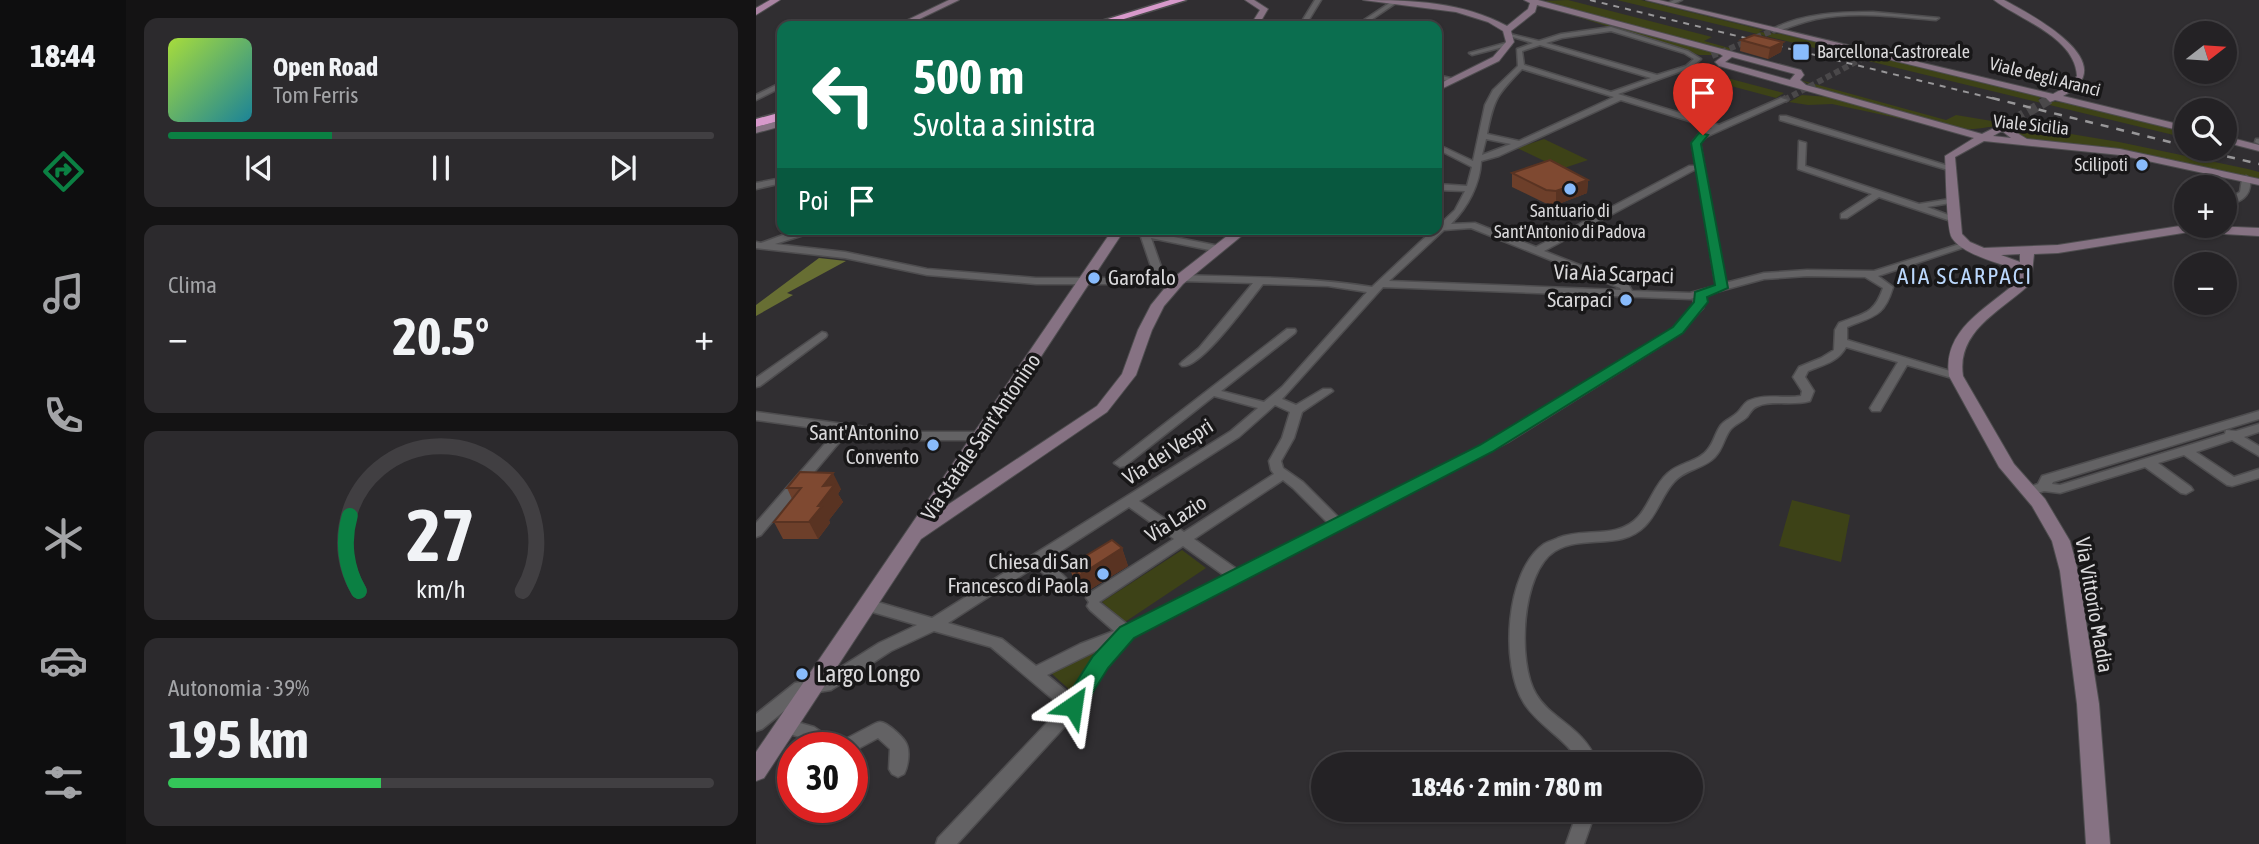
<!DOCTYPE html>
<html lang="it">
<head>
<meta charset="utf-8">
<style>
  body { margin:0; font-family:"Asap Condensed",sans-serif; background:#2c2a2d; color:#f1f3f6; height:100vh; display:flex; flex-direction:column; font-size:26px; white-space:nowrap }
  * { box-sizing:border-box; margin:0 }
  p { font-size:23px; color:#a3a4a7 }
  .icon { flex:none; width:38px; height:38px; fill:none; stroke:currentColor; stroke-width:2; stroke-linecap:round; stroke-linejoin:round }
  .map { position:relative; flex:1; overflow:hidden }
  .drawer { display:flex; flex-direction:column; gap:18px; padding:18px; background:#141314; width:630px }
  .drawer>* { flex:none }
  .guide { position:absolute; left:21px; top:21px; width:665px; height:214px; border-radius:14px; box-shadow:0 2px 5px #0004,0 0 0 2px #413f42; background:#0b6e4f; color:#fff; overflow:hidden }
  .needle { width:46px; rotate:73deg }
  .controls { position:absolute; left:1418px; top:21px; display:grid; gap:14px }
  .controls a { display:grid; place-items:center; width:63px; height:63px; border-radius:50%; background:#242225; box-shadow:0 2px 5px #0004,0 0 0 2px #413f42; font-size:35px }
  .speed { position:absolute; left:21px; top:732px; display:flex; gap:14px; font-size:35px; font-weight:700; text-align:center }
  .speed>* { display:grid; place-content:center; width:91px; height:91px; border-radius:50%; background:#242225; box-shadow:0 2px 5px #0004,0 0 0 2px #413f42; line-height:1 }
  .speed .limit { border:10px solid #d22; background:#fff; color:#111 }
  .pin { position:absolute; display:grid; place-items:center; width:60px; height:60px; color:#fff; margin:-72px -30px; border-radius:50% 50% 50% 0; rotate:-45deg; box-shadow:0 0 7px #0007 }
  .pin .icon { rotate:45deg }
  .me { position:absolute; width:77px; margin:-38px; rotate:32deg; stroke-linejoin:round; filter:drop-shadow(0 0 5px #0008) }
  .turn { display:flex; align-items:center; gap:24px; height:147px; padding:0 21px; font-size:32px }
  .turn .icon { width:91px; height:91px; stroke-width:2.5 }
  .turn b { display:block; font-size:49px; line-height:60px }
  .then { display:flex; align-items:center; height:66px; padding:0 21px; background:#0003; gap:14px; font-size:26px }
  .big { font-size:52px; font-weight:700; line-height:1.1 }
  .drawer .widget { flex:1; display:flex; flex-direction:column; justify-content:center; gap:10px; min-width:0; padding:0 24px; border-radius:14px; background:#2c2a2d }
  .drawer .dial { align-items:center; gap:0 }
  .dial svg { height:182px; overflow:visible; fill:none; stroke:#413f42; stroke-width:7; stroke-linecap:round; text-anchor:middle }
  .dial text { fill:#f1f3f6; stroke:none }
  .song { display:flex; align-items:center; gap:21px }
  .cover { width:84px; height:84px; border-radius:10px; background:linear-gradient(135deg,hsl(80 70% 55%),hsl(190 70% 35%)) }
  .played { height:7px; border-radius:4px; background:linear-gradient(90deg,#0b8043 30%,#413f42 30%) }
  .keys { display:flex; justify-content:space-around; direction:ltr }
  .heat { display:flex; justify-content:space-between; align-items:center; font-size:38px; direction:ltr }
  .charge { height:10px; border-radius:5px; background:linear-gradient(90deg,#34c759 39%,#413f42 0) }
  .trip { position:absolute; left:555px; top:752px; width:392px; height:70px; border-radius:35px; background:#242225; box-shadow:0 2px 5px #0004,0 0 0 2px #413f42; font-weight:700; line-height:70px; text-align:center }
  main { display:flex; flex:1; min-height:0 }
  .tab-bar { display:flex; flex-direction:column; width:126px; justify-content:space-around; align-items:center; background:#0e0e0f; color:#a3a4a7 }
  .tab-bar .icon { width:49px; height:49px }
  .tab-bar .current { color:#0b8043 }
  .tab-bar b { font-size:32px; color:#f1f3f6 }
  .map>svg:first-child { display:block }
</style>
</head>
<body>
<main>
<nav class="tab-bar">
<b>18:44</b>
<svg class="icon current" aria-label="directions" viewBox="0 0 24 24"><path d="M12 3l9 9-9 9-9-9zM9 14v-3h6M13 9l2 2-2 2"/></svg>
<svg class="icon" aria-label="music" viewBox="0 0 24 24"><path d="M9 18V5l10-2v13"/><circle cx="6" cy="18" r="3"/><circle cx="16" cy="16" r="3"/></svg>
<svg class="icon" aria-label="phone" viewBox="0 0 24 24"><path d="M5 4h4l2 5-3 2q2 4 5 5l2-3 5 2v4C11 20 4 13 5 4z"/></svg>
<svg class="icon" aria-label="climate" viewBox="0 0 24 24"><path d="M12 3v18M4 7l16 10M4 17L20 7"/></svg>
<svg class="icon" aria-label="car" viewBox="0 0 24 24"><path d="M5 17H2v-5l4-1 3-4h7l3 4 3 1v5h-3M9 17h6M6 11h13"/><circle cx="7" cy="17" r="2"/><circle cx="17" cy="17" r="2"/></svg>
<svg class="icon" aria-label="filters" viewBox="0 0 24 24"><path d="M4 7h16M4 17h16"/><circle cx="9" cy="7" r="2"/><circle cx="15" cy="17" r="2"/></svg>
</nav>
<section class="drawer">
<div class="widget">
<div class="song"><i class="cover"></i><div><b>Open Road</b><p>Tom Ferris</p></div></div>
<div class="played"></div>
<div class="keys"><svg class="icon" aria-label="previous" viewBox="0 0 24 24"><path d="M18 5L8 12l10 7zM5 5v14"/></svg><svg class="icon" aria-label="pause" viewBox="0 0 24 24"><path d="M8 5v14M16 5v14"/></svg><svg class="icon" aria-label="next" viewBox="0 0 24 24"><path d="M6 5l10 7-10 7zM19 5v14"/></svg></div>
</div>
<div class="widget"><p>Clima</p>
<div class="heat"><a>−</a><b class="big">20.5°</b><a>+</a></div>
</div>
<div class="widget dial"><svg viewBox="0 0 100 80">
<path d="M14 69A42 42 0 1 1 86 69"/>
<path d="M14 69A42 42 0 0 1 10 36" stroke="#0b8043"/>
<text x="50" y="56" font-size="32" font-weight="700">27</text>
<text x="50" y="72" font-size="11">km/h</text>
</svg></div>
<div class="widget"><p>Autonomia · 39%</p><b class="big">195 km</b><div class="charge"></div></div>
</section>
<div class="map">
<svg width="1503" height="844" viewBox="0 0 1503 844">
  <rect width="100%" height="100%" fill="#302e31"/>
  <!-- green -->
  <path fill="#3d4217" d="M812 0 956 37 948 41 977 49 969 52 784 1Z
    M861 0H885L1007 30 1003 32 1025 34 1107 53 1102 57 1124 58 1286 96 1282 100 1312 103 1430 132V138Z
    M803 11 805 10 966 55H943Z
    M941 70 1028 93 1020 98 941 77 937 73Z
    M1044 80 1190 120 1200 115 1363 142 1492 169 1503 172V180L1352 148 1270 140 1255 130 1256 126C1239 123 1222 132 1203 128 1157 121 1111 102 1066 90Z
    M1046 95 1073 97 1165 123 1076 104 1052 105 1033 102Z
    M788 139 832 160 805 169 761 148Z
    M1036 500 1094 515 1085 562 1023 546Z
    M426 550 450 568 369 622 346 602Z
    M344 646 315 691 295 673Z"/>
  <!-- forest -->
  <path fill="#676e33" d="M63 258 90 261 31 293 37 295 0 316V305Z"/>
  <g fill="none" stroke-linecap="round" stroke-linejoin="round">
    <!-- street-tunnel-far1 -->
    <path stroke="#4a484a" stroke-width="6" stroke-dasharray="6 3.5" stroke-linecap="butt" d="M956 56 1018 30
      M1028 100 1113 55"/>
    <!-- street-tunnel -->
    <path stroke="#4a484a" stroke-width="8" stroke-dasharray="8 4.5" stroke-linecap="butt" d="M1028 100 1031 98"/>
    <!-- secondary-tunnel -->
    <path stroke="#4a484a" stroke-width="10" stroke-dasharray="10 5" stroke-linecap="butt" d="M1246 127 1294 99"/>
    <defs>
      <path id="street" d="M559 0H565L549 26H543Z
        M918 0H926L915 5 910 4Z
        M635 2 640 3 606 26H599Z
        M1117 12 1183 18 1180 20C1140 17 1099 11 1060 19 1046 22 1032 28 1018 32L1015 30C1045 13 1084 12 1117 12Z
        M855 27 932 51 945 59 934 68 862 94 963 125 1025 98 1032 100 950 137 944 143 969 283 1008 273 1051 270 1118 271 1207 243H1213L1215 245 1122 276 1137 287C1128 317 1118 316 1091 327V340L1204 374 1206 376 1204 378H1196L1151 365 1124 411H1116L1114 408 1142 362 1090 347C1082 362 1067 365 1052 371L1049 377 1058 391 1054 401C1037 406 1016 400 1002 406 996 408 995 412 991 417 986 422 979 424 974 430 968 438 967 449 959 457 948 469 929 469 918 482 906 495 902 513 889 526 865 551 827 534 799 551 765 572 761 663 780 694 791 713 812 722 826 738 834 746 838 755 843 765H825C812 739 783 727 768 703 744 666 749 571 788 544 791 542 798 540 802 538 828 527 861 540 882 517 894 504 898 485 912 473 924 462 943 462 952 449 958 442 959 433 965 425 969 420 976 418 982 412 986 408 987 404 992 401 1009 393 1028 399 1045 396L1046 391 1037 377 1043 367 1065 358 1078 350 1079 330 1083 323C1107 313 1118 315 1127 288L1109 277 1051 276 1008 279 949 295 947 308 922 335 752 442 376 637 350 666 323 711 201 844H180L182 838 306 707 235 647 178 631 135 651 75 690 49 694 6 729 0 731V714L39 683 66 679 123 643 161 625 106 609 103 605 106 601 111 599 176 618 475 431 502 408 458 396 369 466 364 467 358 463 531 329H539L540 331 539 333 465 391 508 402 526 387 611 292 572 286 507 284C494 300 445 369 426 366L424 364 426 362 443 348 497 283 427 281 422 284H280L171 275 89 258 0 248V242L5 243 35 232 49 229H67L19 244 89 252 171 269 280 278H399L383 231 391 229 393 232 463 246 468 249 463 252 395 238 409 278H420L425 275C489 277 552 277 616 287L678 229H681V227L699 210 709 191 681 190V184L711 186 716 167 681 149V144L717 161 729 105 737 90 762 66 761 49 777 43 750 35V33L783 41 805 34ZM855 31 928 53 938 59 930 66 901 75 790 43 806 38ZM784 45 895 78 855 92 768 65 766 51ZM766 69 858 97 763 141 731 134C738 98 741 95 766 69ZM865 100 956 128 944 133 936 143 940 166H933L780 247 719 223 695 224C712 207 724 184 725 161L743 156ZM730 139 755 144 726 155ZM938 170H941L960 286 934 293 876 291 872 284 788 251ZM715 228 864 288 865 290 633 281 688 230ZM627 287 934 299 938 298 937 307 914 331 744 436 583 518 547 482 527 468 525 461 538 438 546 412 577 391 575 389H567L540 405 526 399ZM519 405 534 412 526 438 513 461 515 470 518 474 428 532 383 501 483 437ZM527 480 537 488 572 523 482 570 438 539ZM373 507 418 539 332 594 330 598 333 602 331 606 334 610 358 631 324 644 280 666 246 639 192 623 280 566C288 574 297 585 308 582L310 578 291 560ZM427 546 469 576 372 625 343 602ZM348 647 338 658 315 695 291 675Z
        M753 42 755 43V45L716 55 713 53Z
        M681 75 699 79 700 80 697 82 681 79Z
        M26 82V87L0 100V95Z
        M1024 116H1030L1199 168 1192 170 1024 120Z
        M1500 139H1503V144L1499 142Z
        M1043 141 1050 143 1049 166 1163 204 1200 198V202L1171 207 1203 219 1198 222 1123 197 1091 218H1085V214L1116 194 1042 169Z
        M1490 176 1494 179C1496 197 1484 202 1468 207V201L1484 192 1486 179Z
        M26 178V183L0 189V183Z
        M66 332 70 333 71 335 70 337 4 386 0 387V378Z
        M1503 411V419L1297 482 1296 484 1304 485 1469 434 1470 430 1480 431 1503 424V432L1488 437 1503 446V456L1476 440 1440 452 1478 477 1503 469V478L1476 486 1471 485 1428 455 1402 463 1435 487 1437 490 1430 494 1425 493 1389 467 1304 493 1288 491 1272 496 1265 492 1267 489 1282 484 1286 476Z
        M0 412 146 432H224L230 436 224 440H146L92 432 5 535 0 537V523L80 431 0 420Z
        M30 719 58 727 80 742 82 746 84 742 118 724C120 723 122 722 124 722 131 722 149 738 151 745 154 753 152 767 148 774L142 777 136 774 133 769 134 749 122 738 96 752V747H61L47 738 24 731 22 726 24 721Z
        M822 810H840L828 844H810Z"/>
      <path id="secondary" d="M193 0H203L149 26H139Z
        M489 0H498L512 9 502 26H494L504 10Z
        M607 0C656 0 707 2 751 26L772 9 774 3 768 0H782L1045 70 1048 75 1044 80 1050 85 1226 134 1246 124 1271 139 1364 149 1503 179V185L1364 155 1228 141 1199 157 1206 234 1214 242 1228 248 1302 245 1430 225 1503 228V236L1433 232 1302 253 1278 254 1275 283C1246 311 1200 330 1207 376L1258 464 1289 499 1314 541 1322 571 1343 704 1354 844H1330L1321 704 1304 571 1296 541 1276 506 1243 467 1193 376C1186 328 1233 308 1264 279V271C1244 263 1207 255 1196 238 1190 229 1190 170 1189 156L1218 138 963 66 959 62 967 56 964 54 781 5 779 12 755 31 758 42 743 61 681 91V85L737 57 750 42 747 31 732 22 700 12ZM976 57 1039 74 1034 80 969 62ZM1246 131 1255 138 1237 136ZM1264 254V262L1245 255Z
        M890 0H903L1297 94 1313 85 1321 76C1319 37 1264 20 1238 0H1248C1278 16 1369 64 1307 96L1430 126V132L1299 100 1294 102 1290 98Z
        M26 120V126L0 133V127Z
        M1468 136 1503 145V151L1468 142Z
        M357 229H369L184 510 341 406 366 374 382 330 395 305 417 278 480 229H494L427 284 408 306 396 330 380 375 351 412 165 539 8 778 0 781V752Z"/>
      <path id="primary" d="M14 0H24L0 15V8Z"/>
      <path id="highway" d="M414 0H430L345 26H329Z
        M26 112V120L0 127V119Z"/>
    </defs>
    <!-- street casing -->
    <use href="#street" stroke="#4e4d4f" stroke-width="3"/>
    <!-- secondary casing -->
    <use href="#secondary" stroke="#4e4d4f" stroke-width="2"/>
    <!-- primary casing -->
    <use href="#primary" stroke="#4e4d4f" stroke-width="2"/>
    <!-- highway casing -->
    <use href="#highway" stroke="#4e4d4f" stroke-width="3"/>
    <!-- street -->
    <use href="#street" fill="#636264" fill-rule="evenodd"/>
    <!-- secondary -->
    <use href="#secondary" fill="#867283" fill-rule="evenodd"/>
    <!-- primary -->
    <use href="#primary" fill="#a983a2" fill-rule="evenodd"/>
    <!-- highway -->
    <use href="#highway" fill="#d799cb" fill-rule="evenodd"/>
    <!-- rail-far1 -->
    <path stroke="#989799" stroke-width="2" stroke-dasharray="6 6" stroke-linecap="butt" d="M834 0 1243 100"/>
    <!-- rail -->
    <path stroke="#989799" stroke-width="2.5" stroke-dasharray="8 8" stroke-linecap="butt" d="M1236 98 1430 146
      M1440 149 1503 164"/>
  </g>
  <!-- wall -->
  <path fill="#6d3f2a" d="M985 40 1027 42 1025 52 1012 59 984 51Z
    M756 173 832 180 831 193 800 205 789 203 756 187Z
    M31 488 85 489 82 494 87 502 73 520 74 523 62 539H27L18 522 36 499Z
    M366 548 372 566 330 592 319 583 313 566Z"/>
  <!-- shaded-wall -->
  <path fill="#593322" d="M1027 42 1025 52 1012 59 1014 48Z
    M832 180 831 193 800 205V191Z
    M77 473 85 489 82 494 87 502 73 520 74 523 62 539 53 522 67 486Z
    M366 548 372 566 330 592 324 575Z"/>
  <!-- building -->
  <path fill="#7f4931" stroke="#593322" stroke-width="2" d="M998 35 1027 42 1014 48 985 40Z
    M794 160 832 180 800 191 790 190 756 173Z
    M44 472 77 473 67 486 78 485 62 506H66L53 522H18L45 488H31Z
    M356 540 366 548 324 575 313 566Z"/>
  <!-- route -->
  <path fill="#0b8043" stroke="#07532c" stroke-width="2" d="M943 133 952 135 945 144 972 288 951 297 952 302 927 333 736 452 378 638 352 668 324 713 317 715 309 713 306 706 309 700 337 656 364 627 724 445 917 327 938 302 939 292 959 285 935 143Z"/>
  <!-- markers -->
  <g fill="#88bbfc" stroke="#181718" stroke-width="2.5">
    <rect x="1036" y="43" width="18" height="18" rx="3.5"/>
    <circle cx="1386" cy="165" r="7"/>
    <circle cx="814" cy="189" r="7"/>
    <circle cx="338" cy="278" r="7"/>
    <circle cx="870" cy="300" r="7"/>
    <circle cx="177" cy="445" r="7"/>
    <circle cx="347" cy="574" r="7"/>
    <circle cx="46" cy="674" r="7"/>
  </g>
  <g text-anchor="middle" stroke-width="7" stroke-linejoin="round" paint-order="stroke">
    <!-- far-poi labels -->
    <g font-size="18" fill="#dad9db" stroke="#181718" text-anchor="start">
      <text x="1061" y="58">Barcellona-Castroreale</text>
      <text x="1372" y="171" text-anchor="end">Scilipoti</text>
      <text x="814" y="217" text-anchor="middle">Santuario di<tspan x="814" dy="21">Sant'Antonio di Padova</tspan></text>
    </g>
    <!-- far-street labels -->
    <g font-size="18" fill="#dad9db" stroke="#181718">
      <text transform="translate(1289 77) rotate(14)" y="6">Viale degli Aranci</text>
      <text transform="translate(1275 125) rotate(6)" y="6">Viale Sicilia</text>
    </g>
    <!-- street labels -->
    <g font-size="21" fill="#dad9db" stroke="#181718">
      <text transform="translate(858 274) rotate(2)" y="7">Via Aia Scarpaci</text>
      <text transform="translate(225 437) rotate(-56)" y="7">Via Statale Sant'Antonino</text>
      <text transform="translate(412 452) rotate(-33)" y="7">Via dei Vespri</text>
      <text transform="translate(420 519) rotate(-33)" y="7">Via Lazio</text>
      <text transform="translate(1338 605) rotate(80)" y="7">Via Vittorio Madia</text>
    </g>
    <!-- poi labels -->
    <g font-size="21" fill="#dad9db" stroke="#181718" text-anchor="end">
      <text x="352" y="285" text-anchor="start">Garofalo</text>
      <text x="856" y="307">Scarpaci</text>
      <text x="163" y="440">Sant'Antonino<tspan x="163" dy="24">Convento</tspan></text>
      <text x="333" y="569">Chiesa di San<tspan x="333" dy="24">Francesco di Paola</tspan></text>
    </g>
    <!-- neighbourhood labels -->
    <g font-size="23" letter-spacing="2" fill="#bbd8fd" stroke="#181718">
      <text x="1209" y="284">AIA SCARPACI</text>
    </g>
    <!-- near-poi labels -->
    <g font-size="24" fill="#dad9db" stroke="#181718" text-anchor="start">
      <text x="60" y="682">Largo Longo</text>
    </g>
  </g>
</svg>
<div class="controls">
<a><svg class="needle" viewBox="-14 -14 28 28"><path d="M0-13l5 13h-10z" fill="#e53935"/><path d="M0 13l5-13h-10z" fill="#a3a4a7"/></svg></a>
<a><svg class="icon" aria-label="search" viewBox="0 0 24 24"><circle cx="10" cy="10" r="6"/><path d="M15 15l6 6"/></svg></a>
<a>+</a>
<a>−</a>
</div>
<div class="speed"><div class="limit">30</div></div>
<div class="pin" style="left:947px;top:135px;background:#d93025"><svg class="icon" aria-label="arrive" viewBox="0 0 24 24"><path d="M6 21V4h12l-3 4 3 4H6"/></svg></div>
<svg class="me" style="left:317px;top:706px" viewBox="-20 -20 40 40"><path d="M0-17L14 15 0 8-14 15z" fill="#0b8043" stroke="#fff" stroke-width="4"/></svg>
<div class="trip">18:46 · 2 min · 780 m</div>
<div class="guide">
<div class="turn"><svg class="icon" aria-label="left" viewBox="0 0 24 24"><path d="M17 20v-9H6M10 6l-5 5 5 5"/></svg><div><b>500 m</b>Svolta a sinistra</div></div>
<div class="then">Poi<svg class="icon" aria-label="arrive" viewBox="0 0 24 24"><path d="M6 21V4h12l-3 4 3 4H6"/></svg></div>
</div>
</div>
</main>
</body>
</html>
